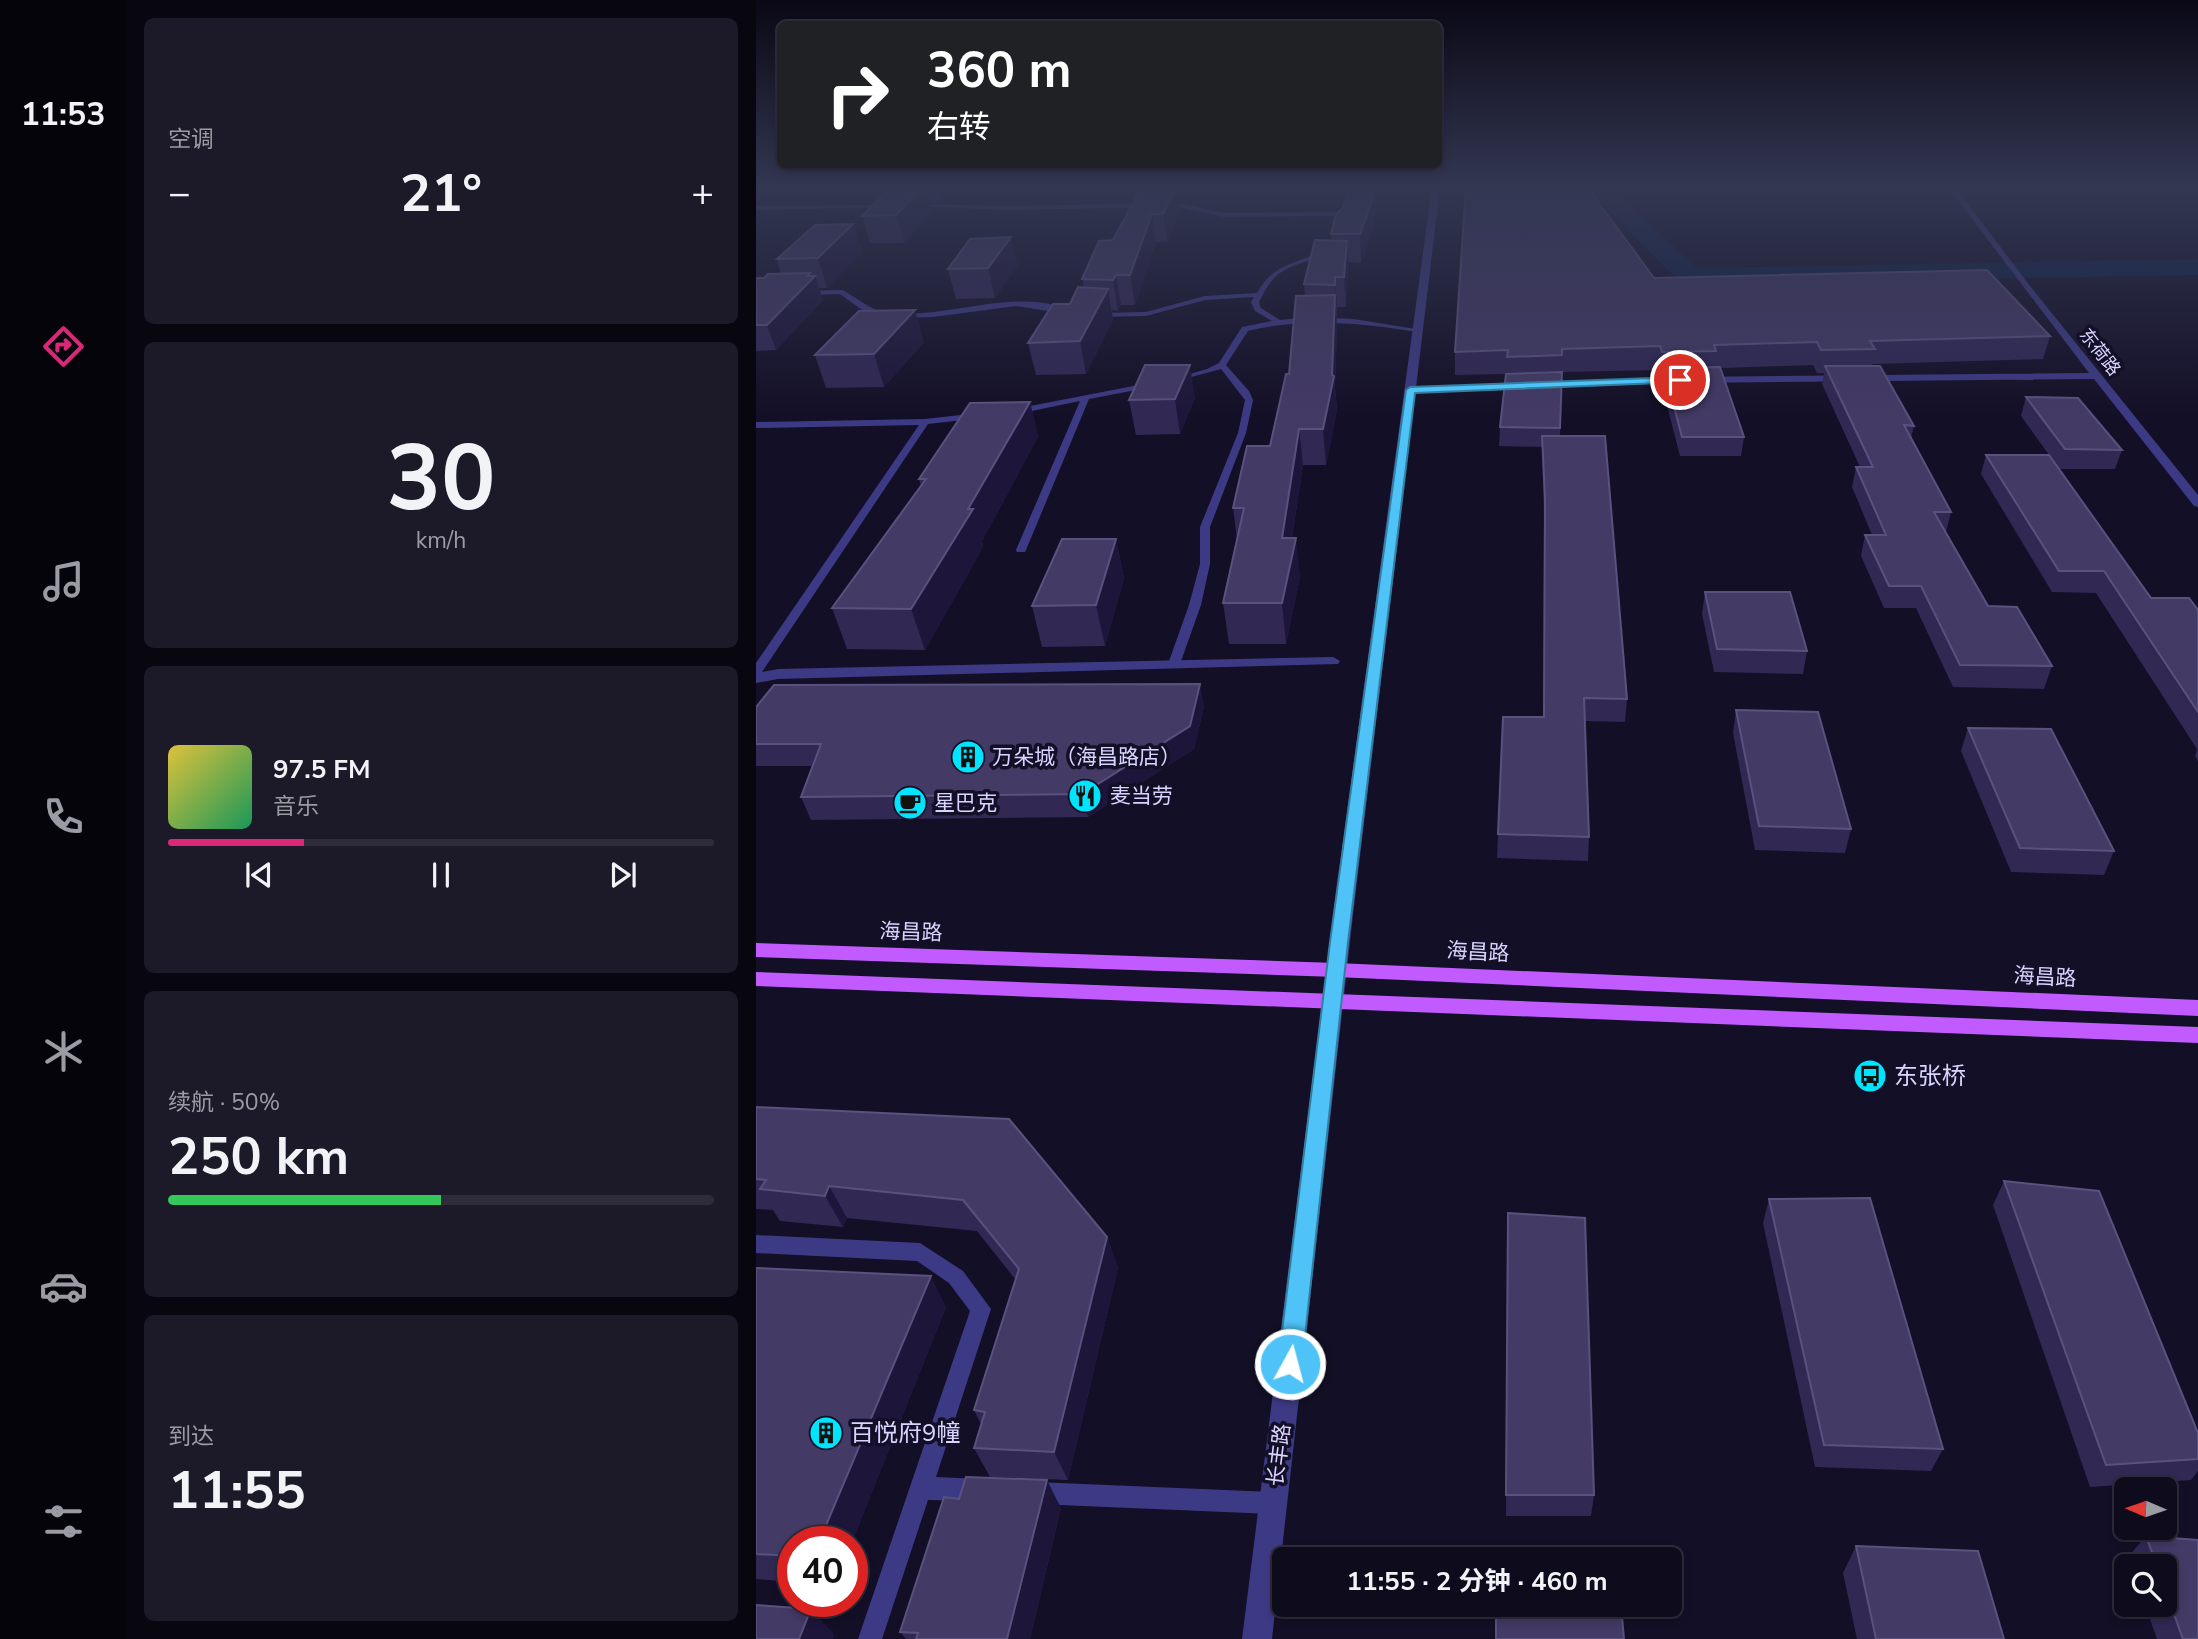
<!DOCTYPE html>
<html lang="zh">
<head>
<meta charset="utf-8">
<style>
  body { margin:0; font-family:"Nunito Sans","Noto Sans SC",sans-serif; background:#1c1929; color:#f1f3f6; height:100vh; display:flex; flex-direction:column; font-size:26px; white-space:nowrap }
  * { box-sizing:border-box; margin:0 }
  p { font-size:23px; color:#9b9ba3 }
  .icon { flex:none; width:38px; height:38px; fill:none; stroke:currentColor; stroke-width:2; stroke-linecap:round; stroke-linejoin:round }
  .map { position:relative; flex:1; overflow:hidden }
  .side { display:flex; flex-direction:column; gap:18px; padding:18px; background:#08060f; width:630px }
  .side>* { flex:none }
  .banner { position:absolute; left:21px; top:21px; width:665px; height:147px; border-radius:10px; box-shadow:0 4px 10px #0003,0 0 0 2px #2e2b3b; background:#202124; color:#fff; overflow:hidden }
  .needle { width:46px; rotate:272deg }
  .buttons { position:absolute; left:1358px; top:1477px; display:grid; gap:14px }
  .buttons a { display:grid; place-items:center; width:63px; height:63px; border-radius:10px; background:#0e0b1c; box-shadow:0 4px 10px #0003,0 0 0 2px #2e2b3b; font-size:35px }
  .speed { position:absolute; left:21px; top:1526px; display:flex; gap:14px; font-size:35px; font-weight:700; text-align:center }
  .speed>* { display:grid; place-content:center; width:91px; height:91px; border-radius:50%; background:#0e0b1c; box-shadow:0 4px 10px #0003,0 0 0 2px #2e2b3b; line-height:1 }
  .speed .limit { border:10px solid #d22; background:#fff; color:#111 }
  .pin { position:absolute; display:grid; place-items:center; width:60px; height:60px; color:#fff; margin:-30px; border:4px solid #fff; border-radius:50%; box-shadow:0 2px 7px #0007 }
  .me { position:absolute; width:77px; margin:-38px; rotate:7deg; stroke-linejoin:round; filter:drop-shadow(0 0 5px #0008) }
  .turn { display:flex; align-items:center; gap:24px; height:147px; padding:0 35px; font-size:32px }
  .turn .icon { width:91px; height:91px; stroke-width:2.5 }
  .turn b { display:block; font-size:49px; line-height:60px }
  .big { font-size:52px; font-weight:700; line-height:1.1 }
  .side .tile { flex:1; display:flex; flex-direction:column; justify-content:center; gap:10px; min-width:0; padding:0 24px; border-radius:10px; background:#1c1929 }
  .side .dial { align-items:center; gap:0 }
  .dial b { font-size:91px; line-height:1 }
  .song { display:flex; align-items:center; gap:21px }
  .cover { width:84px; height:84px; border-radius:10px; background:linear-gradient(135deg,hsl(50 70% 55%),hsl(150 70% 35%)) }
  .played { height:7px; border-radius:4px; background:linear-gradient(90deg,#db2777 25%,#2e2b3b 25%) }
  .keys { display:flex; justify-content:space-around; direction:ltr }
  .heat { display:flex; justify-content:space-between; align-items:center; font-size:38px; direction:ltr }
  .charge { height:10px; border-radius:5px; background:linear-gradient(90deg,#34c759 50%,#2e2b3b 0) }
  .trip { position:absolute; left:516px; top:1547px; width:410px; height:70px; border-radius:10px; background:#0e0b1c; box-shadow:0 4px 10px #0003,0 0 0 2px #2e2b3b; font-weight:700; line-height:70px; text-align:center }
  main { display:flex; flex:1; min-height:0 }
  .tabs { display:flex; flex-direction:column; width:126px; justify-content:space-around; align-items:center; background:#06040b; color:#9b9ba3 }
  .tabs .icon { width:49px; height:49px }
  .tabs .current { color:#db2777 }
  .tabs b { font-size:32px; color:#f1f3f6 }
  .map>svg:first-child { display:block }
</style>
</head>
<body>
<main>
<nav class="tabs">
<b>11:53</b>
<svg class="icon current" aria-label="directions" viewBox="0 0 24 24"><path d="M12 3l9 9-9 9-9-9zM9 14v-3h6M13 9l2 2-2 2"/></svg>
<svg class="icon" aria-label="music" viewBox="0 0 24 24"><path d="M9 18V5l10-2v13"/><circle cx="6" cy="18" r="3"/><circle cx="16" cy="16" r="3"/></svg>
<svg class="icon" aria-label="phone" viewBox="0 0 24 24"><path d="M5 4h4l2 5-3 2q2 4 5 5l2-3 5 2v4C11 20 4 13 5 4z"/></svg>
<svg class="icon" aria-label="climate" viewBox="0 0 24 24"><path d="M12 3v18M4 7l16 10M4 17L20 7"/></svg>
<svg class="icon" aria-label="car" viewBox="0 0 24 24"><path d="M5 17H2v-5l4-1 3-4h7l3 4 3 1v5h-3M9 17h6M6 11h13"/><circle cx="7" cy="17" r="2"/><circle cx="17" cy="17" r="2"/></svg>
<svg class="icon" aria-label="filters" viewBox="0 0 24 24"><path d="M4 7h16M4 17h16"/><circle cx="9" cy="7" r="2"/><circle cx="15" cy="17" r="2"/></svg>
</nav>
<section class="side">
<div class="tile"><p>空调</p>
<div class="heat"><a>−</a><b class="big">21°</b><a>+</a></div>
</div>
<div class="tile dial"><b>30</b><p>km/h</p></div>
<div class="tile">
<div class="song"><i class="cover"></i><div><b>97.5 FM</b><p>音乐</p></div></div>
<div class="played"></div>
<div class="keys"><svg class="icon" aria-label="previous" viewBox="0 0 24 24"><path d="M18 5L8 12l10 7zM5 5v14"/></svg><svg class="icon" aria-label="pause" viewBox="0 0 24 24"><path d="M8 5v14M16 5v14"/></svg><svg class="icon" aria-label="next" viewBox="0 0 24 24"><path d="M6 5l10 7-10 7zM19 5v14"/></svg></div>
</div>
<div class="tile"><p>续航 · 50%</p><b class="big">250 km</b><div class="charge"></div></div>
<div class="tile"><p>到达</p><b class="big">11:55</b></div>
</section>
<div class="map">
<svg width="1442" height="1639" viewBox="0 0 1442 1639">
  <rect width="100%" height="100%" fill="#130f26"/>
  <g fill="none" stroke-linecap="round" stroke-linejoin="round">
    <!-- river -->
    <path fill="#0a1f44" fill-rule="evenodd" d="M830 187H854L941 268 1442 259V275L934 284 924 282Z"/>
    <!-- service -->
    <path fill="#3d3a85" fill-rule="evenodd" d="M423 203 468 213 583 212 588 219 585 230 582 232 579 230 581 216 468 217 423 207 252 210 153 206 156 204 252 206Z
      M0 206 132 205 135 207 0 210Z
      M569 249 574 250C560 261 542 262 527 271 515 278 509 290 503 302L505 308 524 320 553 317 597 319 666 330 662 332C605 323 549 317 492 331L470 365 493 391 497 400 490 433 454 527V564L445 605 424 664 422 667H414L412 664 433 605 444 564V527L482 433 489 400 465 369 417 382 413 380 451 369 463 363 486 327 516 321 499 311 495 302 498 297 449 300 390 316 339 317 335 315 339 313 390 312 449 296 501 293C519 261 540 266 569 249Z
      M86 290C101 297 111 309 129 312 187 322 263 284 316 312L312 314 260 306 177 317 144 318 109 312 84 294 47 295 43 293 47 291Z
      M398 382 402 384 401 386 333 399 270 550 269 552H261L260 550 324 401 256 415 252 412 253 410Z
      M222 413 225 414V418L172 424 6 672 0 676V663L163 425 0 428V422L169 419Z
      M0 1235 164 1243 207 1271 235 1309 180 1477 224 1479 232 1482 235 1490 232 1498 224 1501 172 1500 126 1639H102L214 1311 193 1283 161 1261 0 1253Z
      M280 1482 517 1492 525 1495 528 1503 525 1511 517 1514 280 1504 272 1501 269 1493 272 1485Z"/>
    <!-- minor -->
    <path fill="#3d3a85" fill-rule="evenodd" d="M1192 187H1199L1274 286 1442 495V507L1438 506 1338 379 924 383 654 393 649 390 654 387 924 377 1333 373Z
      M577 657 584 661 582 664 22 679 0 683V673L22 669Z"/>
    <!-- tertiary -->
    <path fill="#3d3a85" fill-rule="evenodd" d="M676 187H684L597 915 516 1639H486L577 915Z"/>
    <!-- primary -->
    <path fill="#c25bff" fill-rule="evenodd" d="M0 943 580 963 1442 1000V1016L580 977 0 957Z
      M0 972 1442 1027V1043L0 986Z"/>
  </g>
  <!-- wall -->
  <path fill="#312854" d="M136 187H192L193 191 184 202H173L176 211 148 243H114L106 216Z
    M386 187H422L425 210 411 242H400L379 305H365L362 311 356 310 357 320 330 374 280 375 272 343 314 304 328 288 326 279 357 240Z
    M620 202 617 228 605 263 592 262 590 307H581V316H580L581 326 579 387 581 410 570 465H547L536 538 544 577 530 644H473L467 603 481 540 477 508 514 446 533 374 549 295 548 284 575 240V234Z
    M97 224 106 252 71 288H63L67 300 20 350 0 351V278H8L25 274 21 259Z
    M262 265 239 298 200 299 192 269Z
    M898 278 1294 336 1287 359 1116 364V366L1158 426 1155 438 1195 512 1190 532 1232 606 1296 666 1288 689 1197 687 1160 608H1128L1105 556 1109 535H1116L1096 487 1100 467H1104L1066 384 1068 373H1061L1057 365 964 368 988 437 985 456H924L906 386 907 375H904L902 370 806 372 804 436 871 699 869 722 828 721 833 837 832 861 741 858 742 834 787 717 788 519 786 447 743 446 744 427 751 374 699 375V352Z
    M168 342 128 387 70 388 59 355Z
    M1270 397 1366 450 1359 469H1303L1395 598 1442 610V761L1439 756 1441 749 1340 593 1296 592 1225 474 1230 455H1293L1265 416Z
    M439 398 424 434 380 435 373 400Z
    M274 402 282 437 226 541 227 547 169 650 91 649 76 608 165 486 163 479Z
    M360 539 368 578 349 646 286 647 276 606Z
    M949 592 1051 651 1047 674 958 672 946 614Z
    M448 706 438 749 332 817 55 820 45 797 56 766H0V707Z
    M980 710 1095 829 1089 853 999 850 977 733Z
    M1212 728 1358 851 1348 875 1255 872 1205 751Z
    M0 1107 351 1237 362 1268 312 1480 234 1477 218 1448 225 1424 218 1410 259 1279 221 1231 91 1218 87 1227 24 1221 17 1210 0 1209Z
    M1248 1181 1442 1433V1471L1435 1480 1334 1487 1237 1205Z
    M1013 1199 1187 1449 1175 1471 1059 1467 1007 1223Z
    M751 1237 838 1495 835 1516H750Z
    M0 1268 190 1307 96 1542H37V1582L0 1579Z
    M203 1499 305 1508 274 1639H150L144 1632Z
    M1390 1536 1442 1540V1639H1401L1389 1605H1409V1566H1376L1372 1557Z
    M1100 1546 1248 1639H1101L1087 1573Z"/>
  <!-- shaded-wall -->
  <path fill="#1d163a" d="M167 187H169L176 211 148 243 140 215Z
    M180 187H192L193 191 184 202Z
    M420 187H422L425 210 411 242 407 214Z
    M618 187H620V202L617 228 605 263 604 234Z
    M396 214 400 242 379 305 374 275Z
    M97 224 106 252 71 288 62 258Z
    M255 237 262 265 239 298 232 268Z
    M591 241 593 269 590 307 588 277Z
    M54 273 56 279 59 276 67 300 20 350 11 325Z
    M360 275 365 305 362 311 357 280Z
    M579 277 581 307V316L579 285Z
    M352 289 357 320 330 374 324 341Z
    M579 295 581 326 579 387 581 410 570 465 567 429 576 375Z
    M159 310 168 342 128 387 118 354Z
    M434 365 439 398 424 434 419 399Z
    M274 402 282 437 226 541 227 547 169 650 155 609 212 509Z
    M543 429 547 465 530 577 526 538Z
    M540 538 544 577 530 644 526 603Z
    M360 539 368 578 349 646 340 605Z
    M444 684 448 706 438 749 332 817 326 794Z
    M73 1186 91 1218 87 1227 69 1196Z
    M351 1237 362 1268 312 1480 298 1452Z
    M175 1276 190 1307 96 1542H63Z
    M291 1480 305 1508 274 1639H251Z
    M55 1609 78 1634 77 1639H43Z"/>
  <!-- building -->
  <path fill="#433a66" stroke="#5a527e" stroke-width="2" d="M136 187H167L140 215 106 216Z
    M386 187H420L407 214H396L374 275H360L357 280 326 279 343 241 357 240Z
    M593 187H618L616 201 604 234H575L580 215 587 207Z
    M710 187H831L898 278 1231 270 1294 336 1114 341 1119 349 1065 350 1061 342 958 345 960 351 906 352 904 346 806 349V355L751 357 752 350 699 352Z
    M97 224 62 258 21 259 59 225Z
    M255 237 232 268 192 269 214 239Z
    M559 240 591 241 588 277H579V285L548 284Z
    M54 273 51 276H59L11 325H0V278H8L12 274Z
    M322 287 352 289 324 341 272 343 297 304H314Z
    M579 295 576 375 578 376 567 429H543L526 538H540L526 603H467L488 508H477L491 446H514L530 374H533L540 296Z
    M159 310 118 354 59 355 103 311Z
    M389 365H434L419 399 373 400Z
    M1069 366H1124L1158 426 1148 425 1195 512H1178L1232 606 1261 607 1296 666 1204 665 1165 586H1133L1109 535H1130L1100 467H1117Z
    M964 367 988 437H926L908 368Z
    M806 372 804 428 744 427 750 374Z
    M1270 397 1322 398 1366 450 1309 449Z
    M274 402 212 509H217L155 609 76 608 170 479H163L214 403Z
    M786 436H849L871 699 828 698 833 837 742 834 747 717H788L789 498Z
    M1230 455H1293L1395 598H1433L1442 610V712L1348 571H1303Z
    M306 539H360L340 605 276 606Z
    M949 592H1034L1051 651 961 649Z
    M444 684 434 726 326 794 45 797 65 744H0V707L18 685Z
    M980 710 1062 712 1095 829 1003 826Z
    M1212 728 1295 729 1358 851 1264 848Z
    M0 1107 253 1119 351 1237 298 1452 218 1448 229 1412 218 1410 263 1269 207 1200 73 1186 69 1196 4 1189 10 1180 0 1179Z
    M1248 1181 1343 1191 1442 1433V1459L1350 1465Z
    M1114 1198 1187 1449 1068 1445 1013 1199Z
    M752 1213 829 1218 838 1495H750Z
    M0 1268 175 1276 63 1542H37V1556L0 1554Z
    M210 1477 291 1480 251 1639H160L162 1633 144 1632 188 1497 203 1499Z
    M1390 1536 1442 1540V1639H1427L1409 1589V1566H1401Z
    M1100 1546 1222 1551 1248 1639H1120Z
    M0 1605 55 1609 43 1639H0Z
    M740 1605H865L868 1639H740Z"/>
  <!-- sky -->
  <linearGradient id="sky" x2="0" y2="1"><stop stop-color="#0a0815"/><stop offset="0.45" stop-color="#333752"/><stop offset="1" stop-color="#333752" stop-opacity="0"/></linearGradient>
  <rect width="1442" height="416" fill="url(#sky)"/>
  <!-- route -->
  <path fill="#4fc3f7" stroke="#337fa1" stroke-width="2" d="M924 377 928 378V382L659 393 592 942 546 1364 542 1372 534 1376 525 1372 522 1364 574 942 650 390 654 387Z"/>
  <!-- icons -->
  <defs>
    <symbol id="building-disc" viewBox="-11 -11 22 22"><circle r="9.5" fill="#00e5ff" stroke="#130f26"/><path d="M-4-6H4V6H1V3H-1V6H-4ZM-2.5-4.3h1.7v1.8h-1.7ZM.8-4.3h1.7v1.8H.8ZM-2.5-1h1.7V.8h-1.7ZM.8-1h1.7V.8H.8Z" fill="#111"/></symbol>
    <symbol id="restaurant-disc" viewBox="-11 -11 22 22"><circle r="9.5" fill="#00e5ff" stroke="#130f26"/><path d="M-5-6h1v4h1v-4h1v4h1v-4h1v5L-1.5 .5V6h-2V.5L-5-1ZM5-6V6H3V1.5H1.5Q1.5-4 5-6Z" fill="#111"/></symbol>
    <symbol id="cafe-disc" viewBox="-11 -11 22 22"><circle r="9.5" fill="#00e5ff" stroke="#130f26"/><path d="M-5.5-4.5H6V0H3Q3 3.5 0 3.5H-2.5Q-5.5 3.5-5.5 0ZM3-3.2v2h1.7v-2ZM-6 4.5H4V6H-6Z" fill="#111"/></symbol>
    <symbol id="bus-disc" viewBox="-11 -11 22 22"><circle r="9.5" fill="#00e5ff" stroke="#130f26"/><path d="M-5-6H5V4H4V6H2V4H-2V6H-4V4H-5ZM-3.5-4V0h7V-4ZM-3.5 1.2v1.5H-2V1.2ZM2 1.2v1.5H3.5V1.2Z" fill="#111"/></symbol>
  </defs>
  <g fill-rule="evenodd">
    <use href="#building-disc" x="193" y="738" width="38" height="38"/>
    <use href="#restaurant-disc" x="310" y="777" width="38" height="38"/>
    <use href="#cafe-disc" x="135" y="784" width="38" height="38"/>
    <use href="#bus-disc" x="1095" y="1057" width="38" height="38"/>
    <use href="#building-disc" x="51" y="1414" width="38" height="38"/>
  </g>
  <g text-anchor="middle" stroke-width="7" stroke-linejoin="round" paint-order="stroke">
    <!-- far-street labels -->
    <g font-size="18" fill="#d9d4ff" stroke="#130f26">
      <text transform="translate(1344 352) rotate(52)" y="6">东荷路</text>
    </g>
    <!-- poi labels -->
    <g font-size="21" fill="#d9d4ff" stroke="#130f26" text-anchor="start">
      <text x="236" y="764">万朵城（海昌路店）</text>
      <text x="354" y="803">麦当劳</text>
      <text x="178" y="810">星巴克</text>
    </g>
    <!-- street labels -->
    <g font-size="21" fill="#d9d4ff" stroke="#130f26">
      <text transform="translate(155 932) rotate(2)" y="7">海昌路</text>
      <text transform="translate(722 952) rotate(3)" y="7">海昌路</text>
      <text transform="translate(1289 977) rotate(3)" y="7">海昌路</text>
      <text transform="translate(523 1455) rotate(-83)" y="7">长丰路</text>
    </g>
    <!-- near-poi labels -->
    <g font-size="24" fill="#d9d4ff" stroke="#130f26" text-anchor="start">
      <text x="1138" y="1084">东张桥</text>
      <text x="94" y="1441">百悦府9幢</text>
    </g>
  </g>
</svg>
<div class="buttons">
<a><svg class="needle" viewBox="-14 -14 28 28"><path d="M0-13l5 13h-10z" fill="#e53935"/><path d="M0 13l5-13h-10z" fill="#9b9ba3"/></svg></a>
<a><svg class="icon" aria-label="search" viewBox="0 0 24 24"><circle cx="10" cy="10" r="6"/><path d="M15 15l6 6"/></svg></a>
</div>
<div class="speed"><div class="limit">40</div></div>
<div class="pin" style="left:924px;top:380px;background:#d93025"><svg class="icon" aria-label="arrive" viewBox="0 0 24 24"><path d="M6 21V4h12l-3 4 3 4H6"/></svg></div>
<svg class="me" style="left:534px;top:1364px" viewBox="-20 -20 40 40"><circle r="17" fill="#4fc3f7" stroke="#fff" stroke-width="3"/><path d="M0-11L8 9 0 5-8 9z" fill="#fff"/></svg>
<div class="trip">11:55 · 2 分钟 · 460 m</div>
<div class="banner">
<div class="turn"><svg class="icon" aria-label="right" viewBox="0 0 24 24"><path d="M7 20v-9h11M14 6l5 5-5 5"/></svg><div><b>360 m</b>右转</div></div>
</div>
</div>
</main>
</body>
</html>
